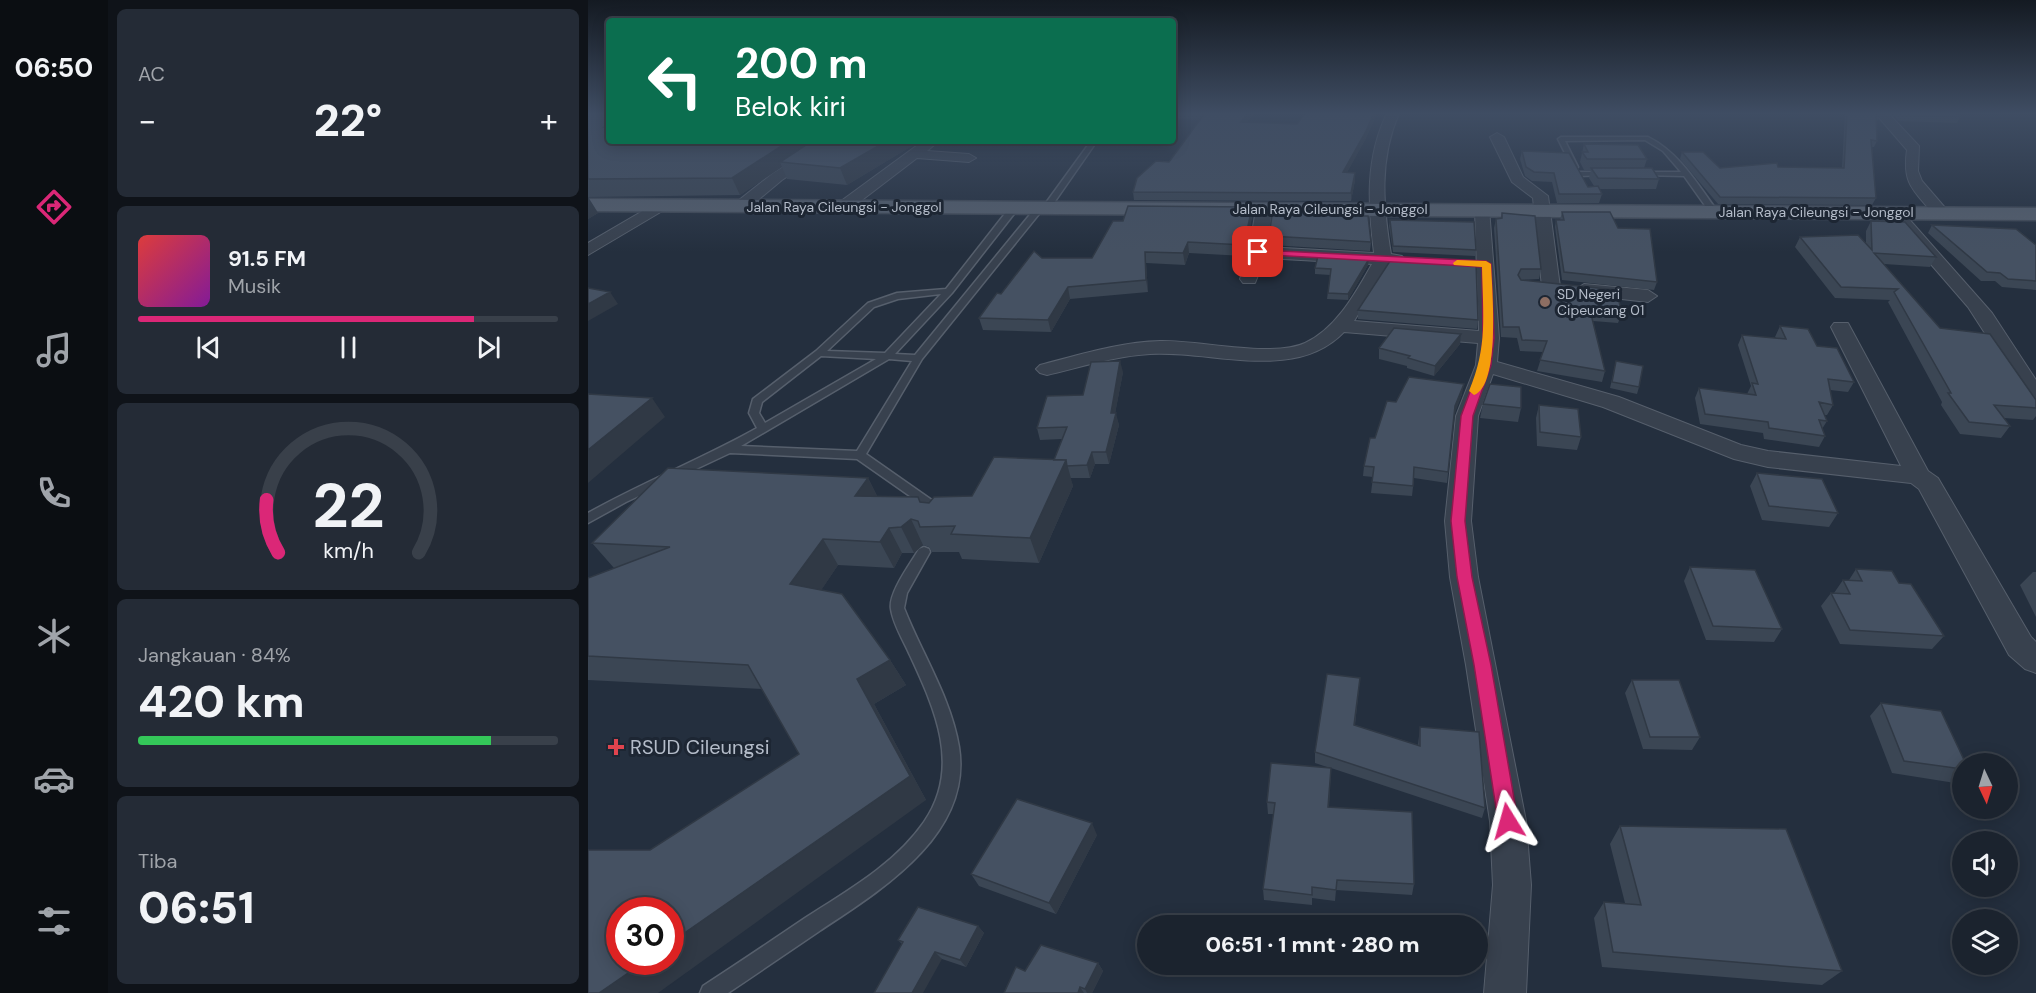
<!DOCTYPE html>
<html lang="id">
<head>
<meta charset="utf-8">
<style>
  body { margin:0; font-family:"DM Sans",sans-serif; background:#242b36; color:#f1f3f6; height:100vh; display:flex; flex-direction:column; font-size:22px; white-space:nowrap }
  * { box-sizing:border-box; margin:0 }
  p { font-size:20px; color:#a0a4aa }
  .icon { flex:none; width:33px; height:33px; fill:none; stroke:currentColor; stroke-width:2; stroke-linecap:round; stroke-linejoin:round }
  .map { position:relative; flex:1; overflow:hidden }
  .drawer { display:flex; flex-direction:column; gap:9px; padding:9px; background:#0f1319; width:480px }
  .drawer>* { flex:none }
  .hud { position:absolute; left:18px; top:18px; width:570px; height:126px; border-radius:6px; box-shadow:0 3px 15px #0003,0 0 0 2px #39404a; background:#0b6e4f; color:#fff; overflow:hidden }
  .needle { width:39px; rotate:176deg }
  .buttons { position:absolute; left:1364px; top:753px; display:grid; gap:12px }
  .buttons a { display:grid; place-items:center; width:66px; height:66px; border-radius:50%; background:#1b232e; box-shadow:0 3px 15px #0003,0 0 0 2px #39404a; font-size:30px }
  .speed { position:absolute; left:18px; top:897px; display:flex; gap:12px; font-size:30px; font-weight:700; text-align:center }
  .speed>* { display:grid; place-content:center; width:78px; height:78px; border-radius:50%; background:#1b232e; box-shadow:0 3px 15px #0003,0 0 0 2px #39404a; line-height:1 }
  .speed .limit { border:9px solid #d22; background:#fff; color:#111 }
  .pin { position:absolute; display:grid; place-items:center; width:51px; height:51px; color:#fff; margin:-26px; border-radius:12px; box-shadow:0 3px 9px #0006 }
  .me { position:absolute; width:66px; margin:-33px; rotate:352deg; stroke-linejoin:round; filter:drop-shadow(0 0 4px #0008) }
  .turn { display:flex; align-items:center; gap:21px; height:126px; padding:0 30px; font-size:27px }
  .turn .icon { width:78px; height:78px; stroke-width:2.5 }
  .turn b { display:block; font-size:42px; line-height:51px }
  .big { font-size:45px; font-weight:800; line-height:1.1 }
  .drawer .widget { flex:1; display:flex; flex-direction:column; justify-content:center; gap:9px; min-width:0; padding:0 21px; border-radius:9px; background:#242b36 }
  .drawer .dial { align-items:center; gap:0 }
  .dial svg { height:156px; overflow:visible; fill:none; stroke:#39404a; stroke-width:7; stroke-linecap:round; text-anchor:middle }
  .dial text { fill:#f1f3f6; stroke:none }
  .song { display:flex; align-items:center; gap:18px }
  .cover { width:72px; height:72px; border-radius:9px; background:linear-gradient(135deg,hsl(0 70% 55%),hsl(290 70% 35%)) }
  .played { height:6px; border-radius:3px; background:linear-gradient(90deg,#db2777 80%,#39404a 80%) }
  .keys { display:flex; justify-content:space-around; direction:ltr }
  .heat { display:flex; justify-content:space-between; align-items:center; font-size:33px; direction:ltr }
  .charge { height:9px; border-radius:4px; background:linear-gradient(90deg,#34c759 84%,#39404a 0) }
  .trip { position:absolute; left:549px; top:915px; width:351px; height:60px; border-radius:30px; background:#1b232e; box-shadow:0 3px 15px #0003,0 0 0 2px #39404a; font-weight:800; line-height:60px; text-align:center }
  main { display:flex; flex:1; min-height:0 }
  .menu { display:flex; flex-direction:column; width:108px; justify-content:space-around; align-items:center; background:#0b0e12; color:#a0a4aa }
  .menu .icon { width:42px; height:42px }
  .menu .active { color:#db2777 }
  .menu b { font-size:27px; color:#f1f3f6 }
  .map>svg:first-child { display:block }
</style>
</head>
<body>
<main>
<nav class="menu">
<b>06:50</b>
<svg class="icon active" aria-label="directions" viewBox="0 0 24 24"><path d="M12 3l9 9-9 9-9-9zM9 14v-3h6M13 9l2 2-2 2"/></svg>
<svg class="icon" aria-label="music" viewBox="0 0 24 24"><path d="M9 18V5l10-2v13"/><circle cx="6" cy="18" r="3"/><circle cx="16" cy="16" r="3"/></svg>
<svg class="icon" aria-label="phone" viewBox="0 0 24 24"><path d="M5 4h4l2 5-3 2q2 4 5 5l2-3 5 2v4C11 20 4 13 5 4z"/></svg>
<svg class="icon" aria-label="climate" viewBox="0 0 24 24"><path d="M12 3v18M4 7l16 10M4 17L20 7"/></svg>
<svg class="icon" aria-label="car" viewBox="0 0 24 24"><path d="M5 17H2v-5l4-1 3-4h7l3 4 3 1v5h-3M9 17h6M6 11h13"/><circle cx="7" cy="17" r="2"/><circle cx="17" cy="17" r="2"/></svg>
<svg class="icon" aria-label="filters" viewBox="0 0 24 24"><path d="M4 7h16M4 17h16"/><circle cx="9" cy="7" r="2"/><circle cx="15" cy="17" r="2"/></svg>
</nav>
<section class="drawer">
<div class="widget"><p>AC</p>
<div class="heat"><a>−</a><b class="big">22°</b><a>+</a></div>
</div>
<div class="widget">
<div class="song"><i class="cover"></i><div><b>91.5 FM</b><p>Musik</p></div></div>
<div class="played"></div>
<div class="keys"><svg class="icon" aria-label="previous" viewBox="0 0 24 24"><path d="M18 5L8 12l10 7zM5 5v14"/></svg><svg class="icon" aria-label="pause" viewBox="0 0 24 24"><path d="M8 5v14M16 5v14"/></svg><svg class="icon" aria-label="next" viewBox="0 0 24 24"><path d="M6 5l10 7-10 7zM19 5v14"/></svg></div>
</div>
<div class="widget dial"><svg viewBox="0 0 100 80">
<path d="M14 69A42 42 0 1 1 86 69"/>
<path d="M14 69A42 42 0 0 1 8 42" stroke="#db2777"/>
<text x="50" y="56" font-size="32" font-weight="700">22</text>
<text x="50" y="72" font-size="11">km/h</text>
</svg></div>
<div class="widget"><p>Jangkauan · 84%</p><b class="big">420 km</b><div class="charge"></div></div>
<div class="widget"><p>Tiba</p><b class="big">06:51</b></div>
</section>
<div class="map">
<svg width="1448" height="993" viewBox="0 0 1448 993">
  <rect width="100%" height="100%" fill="#242f3e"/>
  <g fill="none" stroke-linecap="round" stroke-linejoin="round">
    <defs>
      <path id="lane" d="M973 137H1060C1091 152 1110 185 1130 212L1123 214 1096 176 1052 175 1051 174 1054 172H1093L1075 151 1057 140 977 141 990 167 987 169 984 167 970 139Z
        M503 141H509L461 210 455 209 334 359 278 454 348 503 354 515 352 518H344L339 508 269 459 142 453 38 502 0 523V513C55 482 114 459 169 428L161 413 165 399 228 351 280 303 309 293 358 289 423 206H429V210L364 293 307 354 327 355 449 206 455 207ZM353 294 297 353 239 351 286 307 310 299ZM233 356 288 359 177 423 171 413 174 402ZM301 359 324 361 269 451 153 446Z
        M1018 172 1021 174 1020 175 991 176 988 174 991 172Z
        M336 547 341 549 342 552 319 593 316 608C334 654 363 698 371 747 385 835 292 891 230 932 200 952 170 973 140 993H112L115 986C149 964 183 941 217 918 259 891 307 864 336 822 375 766 345 705 320 651 314 638 305 623 303 609 300 593 323 563 331 549Z"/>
      <path id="street" d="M799 113H811C791 160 795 205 803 254L814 256 817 260 814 264 801 265 766 321 891 331 887 211 889 208H901L911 338 909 362 1031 397 1153 445 1180 451 1313 466 1243 327 1246 323H1260L1340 471 1350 478 1443 637 1448 642V673L1437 669 1421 655 1331 489 1323 483 1180 467 1146 459 1015 407 905 374 890 416 883 521 890 577 938 821 943 885 938 993H896L905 885 902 821 878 665 862 577 857 521 868 416 888 365 890 343 756 332C707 383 624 350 562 354 527 356 493 367 459 375L452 373 448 369 452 365C491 355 531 342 572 341 611 340 684 358 717 343 749 328 768 292 784 264L677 258 667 283H655L652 279 661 252 668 209 676 204 684 209 679 247 786 253C780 204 777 159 799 113Z
        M1287 113H1300L1331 146 1330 171 1334 181 1359 210 1361 213 1359 216H1347C1326 190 1314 185 1319 150Z
        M909 133 916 137 935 177 960 196 972 287 969 291 963 292 954 287 945 198 924 182 902 137Z
        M236 141H252L194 180 158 210H146L144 207 146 204 184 174Z
        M335 141H351L339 151 381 154 388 158 381 162 329 158 261 210H249L247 207 249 204Z
        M70 202 76 204 78 207 76 210 0 255V243Z
        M1307 208 1313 210 1404 313 1448 380V401L1440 399 1433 389 1380 307 1301 216 1299 213Z
        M996 284 1060 290 1069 296 1060 302 989 294 987 290Z"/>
      <path id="primary" d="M0 199 1448 208V220L0 211Z"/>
    </defs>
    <!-- lane casing -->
    <use href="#lane" stroke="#565f6c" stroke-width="3"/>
    <!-- street casing -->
    <use href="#street" stroke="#565f6c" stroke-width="2"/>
    <!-- primary casing -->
    <use href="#primary" stroke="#414a57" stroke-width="3"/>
    <!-- lane -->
    <use href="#lane" fill="#38414e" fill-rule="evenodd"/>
    <!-- street -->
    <use href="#street" fill="#38414e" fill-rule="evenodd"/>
    <!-- primary -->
    <use href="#primary" fill="#56606e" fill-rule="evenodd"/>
  </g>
  <!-- wall -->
  <path fill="#3b4654" d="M0 113 21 141H332L259 185 199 179 194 167 152 195 0 197 10 213 0 219Z
    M585 113H666L659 122 709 124 717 113H789L778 138 759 172 767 173V180L763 201 546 200 545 192 581 162 612 120 585 119Z
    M1257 113 1293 114 1290 120H1288L1289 141 1286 147H1284L1288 198 1284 205 1130 204 1092 159 1094 152 1132 168 1190 167 1254 168Z
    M1303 113H1368L1372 117 1369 123 1310 121Z
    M996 144 1059 159 1056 168 1071 179 1068 189H1011L1014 194 1011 203H969L964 182 944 181 937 176 932 159 934 151 1000 187 1006 186 1001 178 1003 170H996L992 162Z
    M664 207V217L656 256 601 253 597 265 558 263 560 292 482 299 463 332 395 330 391 318 413 294 454 258H504L535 221Z
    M974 212 1030 228 1069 282 1066 290 974 280 967 227 968 220H972Z
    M914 213 953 269 951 279 933 280 1034 313 1030 323 1005 321 1017 371 1014 382 949 371 955 352 932 351 929 338 913 337 906 228 908 219 913 218Z
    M762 216 783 242 782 251 682 245 681 236Z
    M802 220 888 250 887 256 805 252 801 226Z
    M1283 221 1348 257 1342 267 1296 264 1352 328 1448 400V416L1445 420 1416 418 1422 426 1413 438 1372 434 1353 405 1354 402 1300 302 1302 300 1247 298 1207 247 1212 237 1278 244V231Z
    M1344 225 1448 245V290L1414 287 1407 281H1393L1340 233Z
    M781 259 780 265 760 300 739 299 742 275 727 274V268Z
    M770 310 890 320 889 329 770 319Z
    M1192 326 1229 346 1266 382 1260 392 1242 390 1245 405 1239 415H1236L1239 421 1234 429 1237 436 1231 447 1176 439 1175 433 1112 424 1107 398 1111 388 1159 394 1163 386 1150 345 1154 335 1188 338 1187 337Z
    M873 334 872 344 846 376 819 368V366L791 359V348Z
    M1028 361 1051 387 1049 394 1022 388Z
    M535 372 527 413 531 425 521 464H507L502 478H482L485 486 451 563 374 559 371 552H344L341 547 335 545 326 553H314L306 568 250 565 233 590 302 660 318 685 286 704 338 800 62 850 211 754 174 689 0 680V578L26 568 4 543 280 478 289 496 341 503 384 496 466 460 474 439 452 440 449 428 495 395Z
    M874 394 866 414 859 483 826 478 824 496 783 493 785 477 775 476 776 466 787 438 808 402Z
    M895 404 933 408 930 422 892 418Z
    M951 405 993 437 989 450 949 446 948 418Z
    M1169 473 1250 513 1241 527 1174 520 1162 486Z
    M1102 567 1194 629 1186 642 1118 640 1096 581Z
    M1268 569 1311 583 1356 636 1344 649 1252 644 1233 606 1243 593H1246L1255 580H1261Z
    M1445 572H1448V617L1432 585Z
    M772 678 767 725 830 745 832 727 897 808 894 818 743 768 741 807 826 884 824 895 748 890 747 901 724 898V905L676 900 675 889 686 814H680L679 802 742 768 727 763V752Z
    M1044 680 1112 737 1104 750 1055 749 1037 693Z
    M1293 703 1374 764V776L1367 783 1304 773 1282 716Z
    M1032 826 1254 971 1234 985 1014 967 1006 918 1016 902 1037 903 1022 844Z
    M509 835 468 914 391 886 383 874Z
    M390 926 396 933 378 967 354 959 314 944 310 940Z
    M510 963 515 971 504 993H416L437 971Z"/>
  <!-- shaded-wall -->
  <path fill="#303945" d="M660 113H666L654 129 653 122Z
    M786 113H789L778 138 755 180V172Z
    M201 141H233L192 162 194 167 152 195 144 178Z
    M299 141H332L259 185 252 168Z
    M767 173V180L763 201V193Z
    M0 197 10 213 0 219Z
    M664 207V217L656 256V245Z
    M600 242 601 253 597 265 595 253Z
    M557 252 558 263 560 292 558 280Z
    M781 259 780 265 760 300V294Z
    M480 287 482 299 463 332 460 320Z
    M22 292 30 304 0 321V304Z
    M873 334 872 344 846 376 847 366Z
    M532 361 535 372 525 425 528 413 531 425 521 464 518 452 523 413Z
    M876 384 874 394 866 416 867 406Z
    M64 398 77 417 0 483V450Z
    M504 452 507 464 502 478 499 465Z
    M478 460 485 486 451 563 442 538Z
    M280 478 293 504 267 496Z
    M323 519 335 545 326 553 313 527Z
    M301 528 314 553 306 568 292 542Z
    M235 539 250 565 220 610 202 584Z
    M302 660 318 685 286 704 338 800 70 993H11L56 962H82V943L269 679Z
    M504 823 509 835 468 914 461 903Z
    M390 926 396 933 378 967 372 960Z
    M347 952 354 959 335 993H324Z
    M510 963 515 971 504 993H499L497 989Z
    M492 987 496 993H490Z"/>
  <!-- building -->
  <path fill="#455162" stroke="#303945" stroke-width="1.5" d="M0 113H21V122L16 127 21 126V141H201L144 178 0 179Z
    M616 113H660L653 122 709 124 717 113H786L778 131 755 172 767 173 763 193 545 192 549 178 568 161 581 162 617 113Z
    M1259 113H1292L1293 114 1288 113 1289 141 1283 140 1288 198 1132 197 1094 152H1115L1132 168 1189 163 1190 167 1256 168Z
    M1312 113H1368L1372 117 1313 115Z
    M224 141H299L252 168 192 162Z
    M996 144 1050 145 1059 159H999L994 152H1000Z
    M934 151 981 153 1000 187 1010 186 1014 194H971L966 173 946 172 938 167Z
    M1003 168H1064L1071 179 1010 178Z
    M540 206 664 207 656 245 600 242 595 253 557 252 558 280 480 287 460 320 391 318 409 293 413 294 446 251 454 258H504L525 221H535Z
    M685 209H762V216H780L783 242 681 236Z
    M974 212H1022L1030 228 1062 229 1069 282 976 272 968 220H976Z
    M914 213 947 216 953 269H933L930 275 933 280 1028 290 1034 313 1002 310 1017 371 952 360 959 341 934 340 931 327H915L908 219 914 218Z
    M802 220 886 222 888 250 805 246Z
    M1283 221 1317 222 1348 257 1286 253 1352 328 1402 334 1448 400V408L1406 405 1422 426 1381 422 1360 393H1363L1306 292 1310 289 1253 287 1212 237 1270 235 1284 250Z
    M1344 225 1428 229 1448 245V281L1420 279 1412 273 1399 272Z
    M730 256 781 259 760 294 740 293 743 269 727 268Z
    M804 258 888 263 890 320 770 310Z
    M0 288 22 292 0 304Z
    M1192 326 1220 329 1229 346 1249 348 1266 382 1240 379 1245 405 1231 402 1239 421 1231 420 1237 436 1181 428 1180 422 1117 414 1111 388 1168 395 1164 383 1170 384 1154 335 1198 339Z
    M806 328 873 334 847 366 820 358 822 356 791 348Z
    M532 361 523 413H528L518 452H504L499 465 479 466 478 460H466L479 427 449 428 459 396 495 395 503 362Z
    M1028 361 1055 366 1051 387 1024 382Z
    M821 377 876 384 867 406 860 472 826 467 825 486 784 482 786 467 776 466 782 438H787L799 401 808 402Z
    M902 384 933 387V408L895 404Z
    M0 394 64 398 0 450Z
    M951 405 990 409 993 437 952 432Z
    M406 457 478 460 442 538 363 534 367 526 332 527 330 521 323 519 313 527 301 528 292 542 235 539 202 584 254 594 302 660 269 679 322 776 82 943V910H32V962H56L11 993H0V850H62L211 754 160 665 0 656V578L82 547 4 543 80 468 280 478 267 496 330 497 332 502 341 503 346 497 384 496Z
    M1169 473 1234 479 1250 513 1181 506Z
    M1102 567 1167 570 1194 629 1125 626Z
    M1268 569 1304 571 1311 583 1323 584 1356 636 1262 630 1243 593 1262 594 1255 580 1274 581Z
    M739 674 772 678 766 725 832 746V727L891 732 897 808 727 752Z
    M1044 680H1091L1112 737H1062Z
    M1293 703 1353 711 1378 764H1374V769L1316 761Z
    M683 763 743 768 740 807 824 812 826 884 749 880 748 890 724 887V895L675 889 687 803 679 802Z
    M429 799 504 823 461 903 383 874Z
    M1032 826 1198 829 1254 971 1025 952 1016 902 1053 905Z
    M330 907 390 926 372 960 347 952 324 993H286L315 942 310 940Z
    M453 945 510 963 497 989 492 987 490 993H416L428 967 437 971Z"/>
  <!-- sky -->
  <linearGradient id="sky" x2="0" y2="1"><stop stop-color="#141a22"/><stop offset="0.45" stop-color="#3f4d63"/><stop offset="1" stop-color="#3f4d63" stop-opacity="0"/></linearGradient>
  <rect width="1448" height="252" fill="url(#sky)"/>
  <!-- route -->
  <path fill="#db2777" stroke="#8e194d" stroke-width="1.5" d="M670 250 898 261 903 264 906 338 903 365 885 416 877 521 884 577 903 665 930 821 927 828 920 830 913 828 910 821 886 665 869 577 863 521 873 416 892 365 895 338 894 267 666 254V251Z"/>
  <!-- slow -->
  <path fill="#f59e0b" d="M869 260 898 261 903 264C904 288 913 386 886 395L881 391C900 346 895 315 894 267L866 265 865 263Z"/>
  <!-- markers -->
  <circle fill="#8d6e63" stroke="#1d2633" stroke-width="2" cx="957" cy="302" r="6"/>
  <path fill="#e0444e" stroke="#1d2633" stroke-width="2" d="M25 738h6v6h6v6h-6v6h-6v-6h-6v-6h6z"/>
  <g text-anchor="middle" stroke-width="6" stroke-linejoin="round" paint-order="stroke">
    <!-- far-street labels -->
    <g font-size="14" fill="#b4bcc9" stroke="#1d2633">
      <text x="256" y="212">Jalan Raya Cileungsi - Jonggol</text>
      <text x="742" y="214">Jalan Raya Cileungsi - Jonggol</text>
      <text x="1228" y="217">Jalan Raya Cileungsi - Jonggol</text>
    </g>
    <!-- far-poi labels -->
    <g font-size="14" fill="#b4bcc9" stroke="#1d2633" text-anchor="start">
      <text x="969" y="299">SD Negeri<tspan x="969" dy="16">Cipeucang 01</tspan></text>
    </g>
    <!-- near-poi labels -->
    <g font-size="20" fill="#b4bcc9" stroke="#1d2633" text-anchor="start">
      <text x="42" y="754">RSUD Cileungsi</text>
    </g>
  </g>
</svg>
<div class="buttons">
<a><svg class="needle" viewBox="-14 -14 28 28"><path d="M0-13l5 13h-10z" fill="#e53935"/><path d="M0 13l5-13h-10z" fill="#a0a4aa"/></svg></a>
<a><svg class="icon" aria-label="sound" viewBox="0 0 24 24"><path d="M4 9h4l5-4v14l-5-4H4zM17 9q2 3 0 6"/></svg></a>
<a><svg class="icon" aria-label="layers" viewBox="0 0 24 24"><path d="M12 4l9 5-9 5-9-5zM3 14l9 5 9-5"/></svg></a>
</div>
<div class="speed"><div class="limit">30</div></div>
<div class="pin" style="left:670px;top:252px;background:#d93025"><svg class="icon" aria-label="arrive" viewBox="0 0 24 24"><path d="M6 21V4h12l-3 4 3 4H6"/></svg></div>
<svg class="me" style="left:920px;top:821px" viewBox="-20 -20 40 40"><path d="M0-17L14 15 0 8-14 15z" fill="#db2777" stroke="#fff" stroke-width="4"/></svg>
<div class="trip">06:51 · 1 mnt · 280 m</div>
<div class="hud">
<div class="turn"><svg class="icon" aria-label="left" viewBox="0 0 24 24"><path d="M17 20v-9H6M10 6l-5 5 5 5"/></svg><div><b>200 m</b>Belok kiri</div></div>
</div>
</div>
</main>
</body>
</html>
